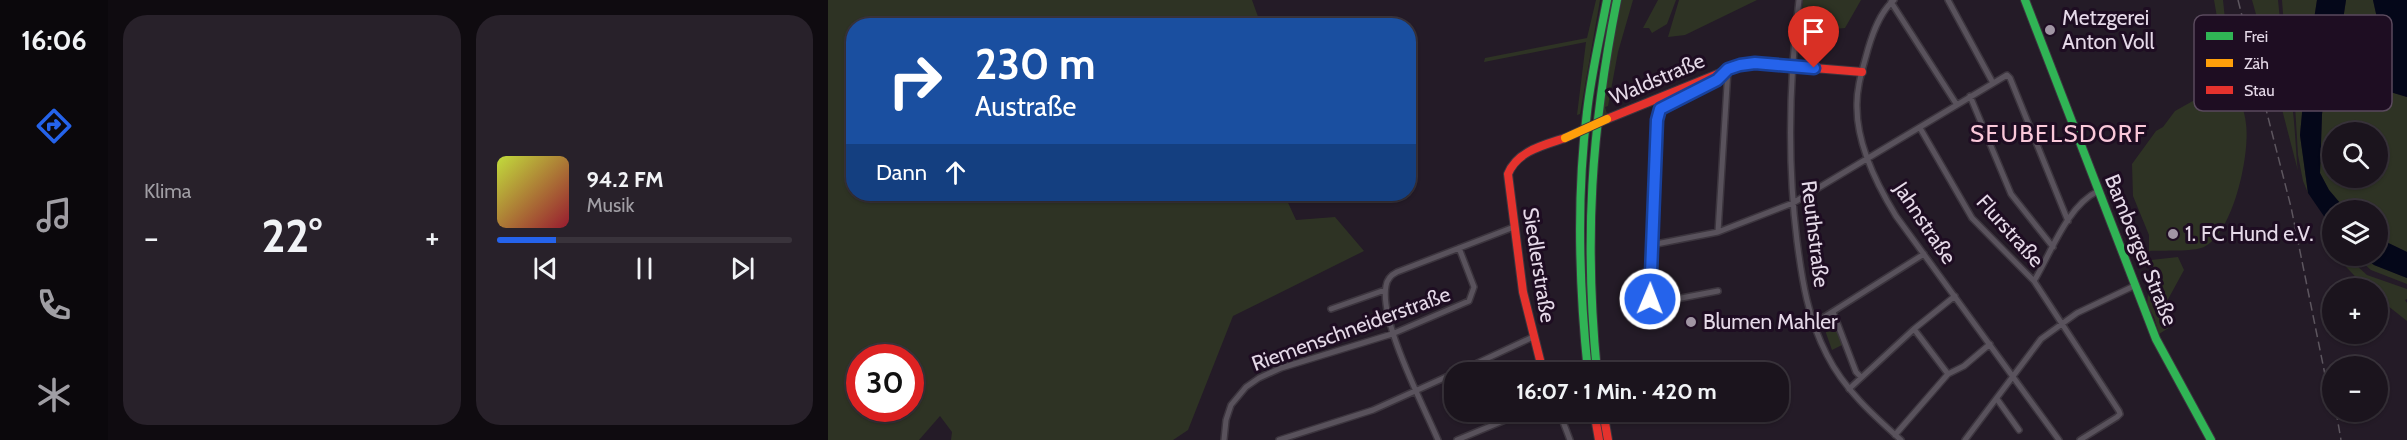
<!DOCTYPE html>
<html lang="de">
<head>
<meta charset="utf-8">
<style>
  body { margin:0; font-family:Cabin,sans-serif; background:#28212a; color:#f1f3f6; height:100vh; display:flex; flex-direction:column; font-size:22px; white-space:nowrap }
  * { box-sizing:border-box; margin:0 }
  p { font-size:20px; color:#a09ea4 }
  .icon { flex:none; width:33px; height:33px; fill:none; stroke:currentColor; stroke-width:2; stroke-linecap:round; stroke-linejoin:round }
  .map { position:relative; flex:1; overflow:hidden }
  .panel { display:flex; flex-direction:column; gap:15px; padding:15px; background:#0f0b10; width:720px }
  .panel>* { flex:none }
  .hud { position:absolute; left:18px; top:18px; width:570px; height:183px; border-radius:24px; box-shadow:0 2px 4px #0004,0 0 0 2px #39333b; background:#1a4fa0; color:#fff; overflow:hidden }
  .fabs { position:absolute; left:1494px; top:122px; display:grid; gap:12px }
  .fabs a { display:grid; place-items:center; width:66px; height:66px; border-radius:50%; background:#1b141d; box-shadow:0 2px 4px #0004,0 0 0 2px #39333b; font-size:30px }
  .speed { position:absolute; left:18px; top:344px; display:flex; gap:12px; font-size:30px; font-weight:700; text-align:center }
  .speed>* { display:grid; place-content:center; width:78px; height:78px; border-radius:50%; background:#1b141d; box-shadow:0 2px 4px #0004,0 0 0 2px #39333b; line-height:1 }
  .speed .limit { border:9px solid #d22; background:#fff; color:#111 }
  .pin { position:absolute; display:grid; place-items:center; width:51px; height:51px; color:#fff; margin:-62px -26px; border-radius:50% 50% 50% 0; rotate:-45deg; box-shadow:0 0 6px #0007 }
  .pin .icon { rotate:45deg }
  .me { position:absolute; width:66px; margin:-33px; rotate:1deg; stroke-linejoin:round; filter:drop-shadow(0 0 4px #0008) }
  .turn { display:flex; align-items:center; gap:21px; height:126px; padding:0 30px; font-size:27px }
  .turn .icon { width:78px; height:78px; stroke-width:2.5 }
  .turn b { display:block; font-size:42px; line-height:51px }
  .then { display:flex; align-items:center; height:57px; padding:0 30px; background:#0003; gap:12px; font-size:22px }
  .big { font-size:45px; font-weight:700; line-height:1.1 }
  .panel .tile { flex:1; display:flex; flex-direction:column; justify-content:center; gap:9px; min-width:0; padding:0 21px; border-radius:24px; background:#28212a }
  .song { display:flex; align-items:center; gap:18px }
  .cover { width:72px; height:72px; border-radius:9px; background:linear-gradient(135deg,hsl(70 70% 55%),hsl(350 70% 35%)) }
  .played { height:6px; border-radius:3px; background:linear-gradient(90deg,#2563eb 20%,#39333b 20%) }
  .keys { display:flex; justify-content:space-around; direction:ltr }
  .heat { display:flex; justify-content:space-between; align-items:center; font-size:33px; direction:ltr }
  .panel .tiles { flex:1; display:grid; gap:15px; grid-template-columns:repeat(2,1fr) }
  .trip { position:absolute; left:616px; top:362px; width:345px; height:60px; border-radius:24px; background:#1b141d; box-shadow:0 2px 4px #0004,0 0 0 2px #39333b; font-weight:700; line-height:60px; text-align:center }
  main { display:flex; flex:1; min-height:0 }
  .tab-bar { display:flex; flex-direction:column; width:108px; justify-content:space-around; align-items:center; background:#0b080c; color:#a09ea4 }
  .tab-bar .icon { width:42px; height:42px }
  .tab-bar .selected { color:#2563eb }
  .tab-bar b { font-size:27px; color:#f1f3f6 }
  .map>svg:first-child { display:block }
</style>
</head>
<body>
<main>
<nav class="tab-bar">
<b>16:06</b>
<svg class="icon selected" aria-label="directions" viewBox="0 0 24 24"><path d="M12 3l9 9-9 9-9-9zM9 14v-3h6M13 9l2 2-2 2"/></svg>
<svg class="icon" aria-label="music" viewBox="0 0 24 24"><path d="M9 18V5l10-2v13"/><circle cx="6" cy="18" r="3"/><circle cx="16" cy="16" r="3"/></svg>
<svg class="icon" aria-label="phone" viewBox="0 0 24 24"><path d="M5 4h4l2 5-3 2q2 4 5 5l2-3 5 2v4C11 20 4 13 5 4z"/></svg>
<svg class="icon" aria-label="climate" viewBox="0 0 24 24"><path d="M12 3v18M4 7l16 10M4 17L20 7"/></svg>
</nav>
<section class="panel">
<div class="tiles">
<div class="tile"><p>Klima</p>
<div class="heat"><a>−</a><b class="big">22°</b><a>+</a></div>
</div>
<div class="tile">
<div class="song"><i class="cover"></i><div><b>94.2 FM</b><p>Musik</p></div></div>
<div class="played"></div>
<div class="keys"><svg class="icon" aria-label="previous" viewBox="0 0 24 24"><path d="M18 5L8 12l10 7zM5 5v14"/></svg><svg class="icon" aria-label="pause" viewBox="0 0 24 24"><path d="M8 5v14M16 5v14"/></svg><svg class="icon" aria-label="next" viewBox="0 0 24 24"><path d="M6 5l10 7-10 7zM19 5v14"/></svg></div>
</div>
</div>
</section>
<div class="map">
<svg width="1579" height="440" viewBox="0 0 1579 440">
  <rect width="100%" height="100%" fill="#241b27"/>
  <!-- green -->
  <path fill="#2e3324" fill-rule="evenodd" d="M0 0H424L433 25 26 26V194H456L468 220 507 217 536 251 405 316 360 430 345 440H123L124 432 112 416 91 440H0ZM32 357H82V408H32Z
    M768 0H772L752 114 749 115 758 42 656 62 657 58 759 38Z
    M794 0H805L790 52 780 106 777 107 779 114 773 117 779 73Z
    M830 0H848L839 24 824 33 821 28H815Z
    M851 0H929L857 35 840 37Z
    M975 0H1033L1017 28 974 32 972 30Z
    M1386 0H1395L1399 39 1393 40Z
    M1424 0H1450L1455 50 1448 60 1441 61Z
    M1454 0H1489L1478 71 1472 135 1480 193 1475 181 1470 155 1467 105 1459 67Z
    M1518 0H1545L1553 36 1559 91 1579 97V252L1550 238V210H1518L1501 190 1492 173 1494 114 1498 85 1513 33ZM1504 132H1550V177H1504Z
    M1451 66C1467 77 1467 150 1470 171L1443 67Z
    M1404 79C1408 93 1417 109 1418 124 1422 154 1406 232 1376 247 1365 252 1335 250 1321 251V235L1305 196 1304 164 1328 131 1335 127 1347 111Z
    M1507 255H1517L1539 275 1579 289V299L1577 300 1579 303V321L1550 298V288H1538Z
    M1526 255H1533L1546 265 1579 278V284L1543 270Z
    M1350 257 1356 270 1338 303 1347 324 1331 334 1326 317 1319 305 1323 260Z
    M1004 319 1014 345 1004 350 998 333V322Z"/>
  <!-- water -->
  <path fill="#040719" d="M1489 0H1518L1513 33 1498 85 1494 114 1492 173 1501 190 1518 210H1504V228L1480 193 1472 135 1478 71Z
    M1545 0H1579V97L1559 91 1553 36Z
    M1550 238 1579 252V278L1546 265 1533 255H1550Z"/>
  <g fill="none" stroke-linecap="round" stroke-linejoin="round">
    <defs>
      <path id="street" d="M971 0C961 81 959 160 969 241 974 280 980 319 999 355 1016 389 1045 415 1073 440
        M1066 0C1052 12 1045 32 1040 49 1035 68 1028 88 1029 108 1029 145 1049 185 1068 216L1231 440
        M1120 0 1165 83
        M1063 2 1129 105
        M1142 96 1183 194 1225 247
        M1092 128 1144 218 1206 281 1291 411 1292 414 1289 417 1252 440
        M890 232 900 69
        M823 245 890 232 965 203 1179 75 1182 78 1240 221
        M1206 281C1223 253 1239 206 1270 191
        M890 291 827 303 823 299 830 113C840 97 880 89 896 73
        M503 309 557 290
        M1005 312 1028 372 1033 377
        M985 324 1096 254
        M1086 329 1120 374
        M630 372 705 337
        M1021 389 1086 329 1127 296
        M1169 399 1191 430
        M731 411 742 440
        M1067 435 1120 374 1136 366 1162 344
        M396 440 398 420 403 405 418 387 431 378 453 368 564 334 641 301 646 287 631 248
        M451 440 545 410 627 373
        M610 440C595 405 551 320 558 286 559 279 563 275 569 272L686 227
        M629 440 699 411
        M1137 440 1213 339 1249 313 1306 286"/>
      <path id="fast" d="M1197 0 1328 339 1383 440
        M760 372C751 286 748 199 759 112 763 75 772 37 779 0
        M769 372C756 240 763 130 789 0"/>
      <path id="jam" d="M779 119 912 65 927 63 1034 72
        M715 372 695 292 680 174C689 151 716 145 737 138
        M766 411 771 440
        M775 411 780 440"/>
    </defs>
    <!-- street casing -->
    <use href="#street" stroke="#3c353e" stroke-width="8"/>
    <!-- fast casing -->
    <use href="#fast" stroke="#3c353e" stroke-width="10"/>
    <!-- jam casing -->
    <use href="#jam" stroke="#3c353e" stroke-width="10"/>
    <!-- street -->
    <use href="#street" stroke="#59525c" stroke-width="5"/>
    <!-- fast -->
    <use href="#fast" stroke="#30b455" stroke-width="8"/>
    <!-- jam -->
    <use href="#jam" stroke="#e5322d" stroke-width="8"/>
    <!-- rail -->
    <path stroke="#5d565f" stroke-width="1.5" stroke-dasharray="9 4.5" stroke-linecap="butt" d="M1410 0 1463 207 1504 409
      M1508 411 1513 440"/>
    <defs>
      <path id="slow-bridge" d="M737 138 779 119"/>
    </defs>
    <!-- slow-bridge casing -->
    <use href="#slow-bridge" stroke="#3c353e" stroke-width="10" stroke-linecap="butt"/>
    <!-- slow-bridge -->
    <use href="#slow-bridge" stroke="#ff9f0a" stroke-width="8"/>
  </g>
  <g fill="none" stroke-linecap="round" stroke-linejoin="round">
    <defs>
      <path id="route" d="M822 299 829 120 832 109 889 80 900 69 912 65 927 63 986 68"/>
    </defs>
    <!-- route casing -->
    <use href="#route" stroke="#184099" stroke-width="15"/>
    <!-- route -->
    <use href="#route" stroke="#2563eb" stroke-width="10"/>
  </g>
  <!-- markers -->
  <g fill="#a196a4" stroke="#1e0d22" stroke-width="2">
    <circle cx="1222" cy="30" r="6"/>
    <circle cx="1345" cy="234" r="6"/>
    <circle cx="863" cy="322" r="6"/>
  </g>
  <g text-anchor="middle" stroke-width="6" stroke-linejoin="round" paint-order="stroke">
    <!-- poi labels -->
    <g font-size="21" fill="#e5d9e8" stroke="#1e0d22" text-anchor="start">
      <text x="1234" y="25">Metzgerei<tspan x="1234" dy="24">Anton Voll</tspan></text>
      <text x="1357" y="241">1. FC Hund e.V.</text>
      <text x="875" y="329">Blumen Mahler</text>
    </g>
    <!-- street labels -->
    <g font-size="21" fill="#e5d9e8" stroke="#1e0d22">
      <text transform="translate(829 79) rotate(-23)" y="7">Waldstraße</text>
      <text transform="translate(1097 223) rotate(56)" y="7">Jahnstraße</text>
      <text transform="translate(1182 231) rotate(48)" y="7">Flurstraße</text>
      <text transform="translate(987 234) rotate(83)" y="7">Reuthstraße</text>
      <text transform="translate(1313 250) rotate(68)" y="7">Bamberger Straße</text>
      <text transform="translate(711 265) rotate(81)" y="7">Siedlerstraße</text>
      <text transform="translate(523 329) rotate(-20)" y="7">Riemenschneiderstraße</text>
    </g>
    <!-- quarter labels -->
    <g font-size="24" letter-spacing="1.5" fill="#fac8d9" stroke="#1e0d22">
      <text x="1231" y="142">SEUBELSDORF</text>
    </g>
  </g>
  <!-- legend -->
  <rect x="1366" y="15" width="198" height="96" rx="9" fill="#1e0d22" stroke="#5a4a5d" stroke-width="1.5"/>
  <rect x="1378" y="32" width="27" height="8" fill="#30b455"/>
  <rect x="1378" y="59" width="27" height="8" fill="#ff9f0a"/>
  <rect x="1378" y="86" width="27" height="8" fill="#e5322d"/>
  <g font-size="16" fill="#e5d9e8">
    <text x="1416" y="42">Frei</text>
    <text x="1416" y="69">Zäh</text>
    <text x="1416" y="96">Stau</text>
  </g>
</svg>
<div class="fabs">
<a><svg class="icon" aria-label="search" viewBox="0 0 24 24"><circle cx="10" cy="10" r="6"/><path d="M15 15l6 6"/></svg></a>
<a><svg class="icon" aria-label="layers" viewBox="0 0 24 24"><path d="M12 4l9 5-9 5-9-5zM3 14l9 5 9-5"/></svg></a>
<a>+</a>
<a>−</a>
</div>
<div class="speed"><div class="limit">30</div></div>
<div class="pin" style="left:986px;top:68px;background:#d93025"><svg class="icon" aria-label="arrive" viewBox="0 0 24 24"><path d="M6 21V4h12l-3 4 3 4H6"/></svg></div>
<svg class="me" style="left:822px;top:299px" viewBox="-20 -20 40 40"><circle r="17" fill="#2563eb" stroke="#fff" stroke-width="3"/><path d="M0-11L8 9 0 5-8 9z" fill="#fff"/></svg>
<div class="trip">16:07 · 1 Min. · 420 m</div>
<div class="hud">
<div class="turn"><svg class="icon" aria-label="right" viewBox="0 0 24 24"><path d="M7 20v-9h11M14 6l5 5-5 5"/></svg><div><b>230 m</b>Austraße</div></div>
<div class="then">Dann<svg class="icon" aria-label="ahead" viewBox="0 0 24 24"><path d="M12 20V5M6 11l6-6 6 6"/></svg></div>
</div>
</div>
</main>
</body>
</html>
